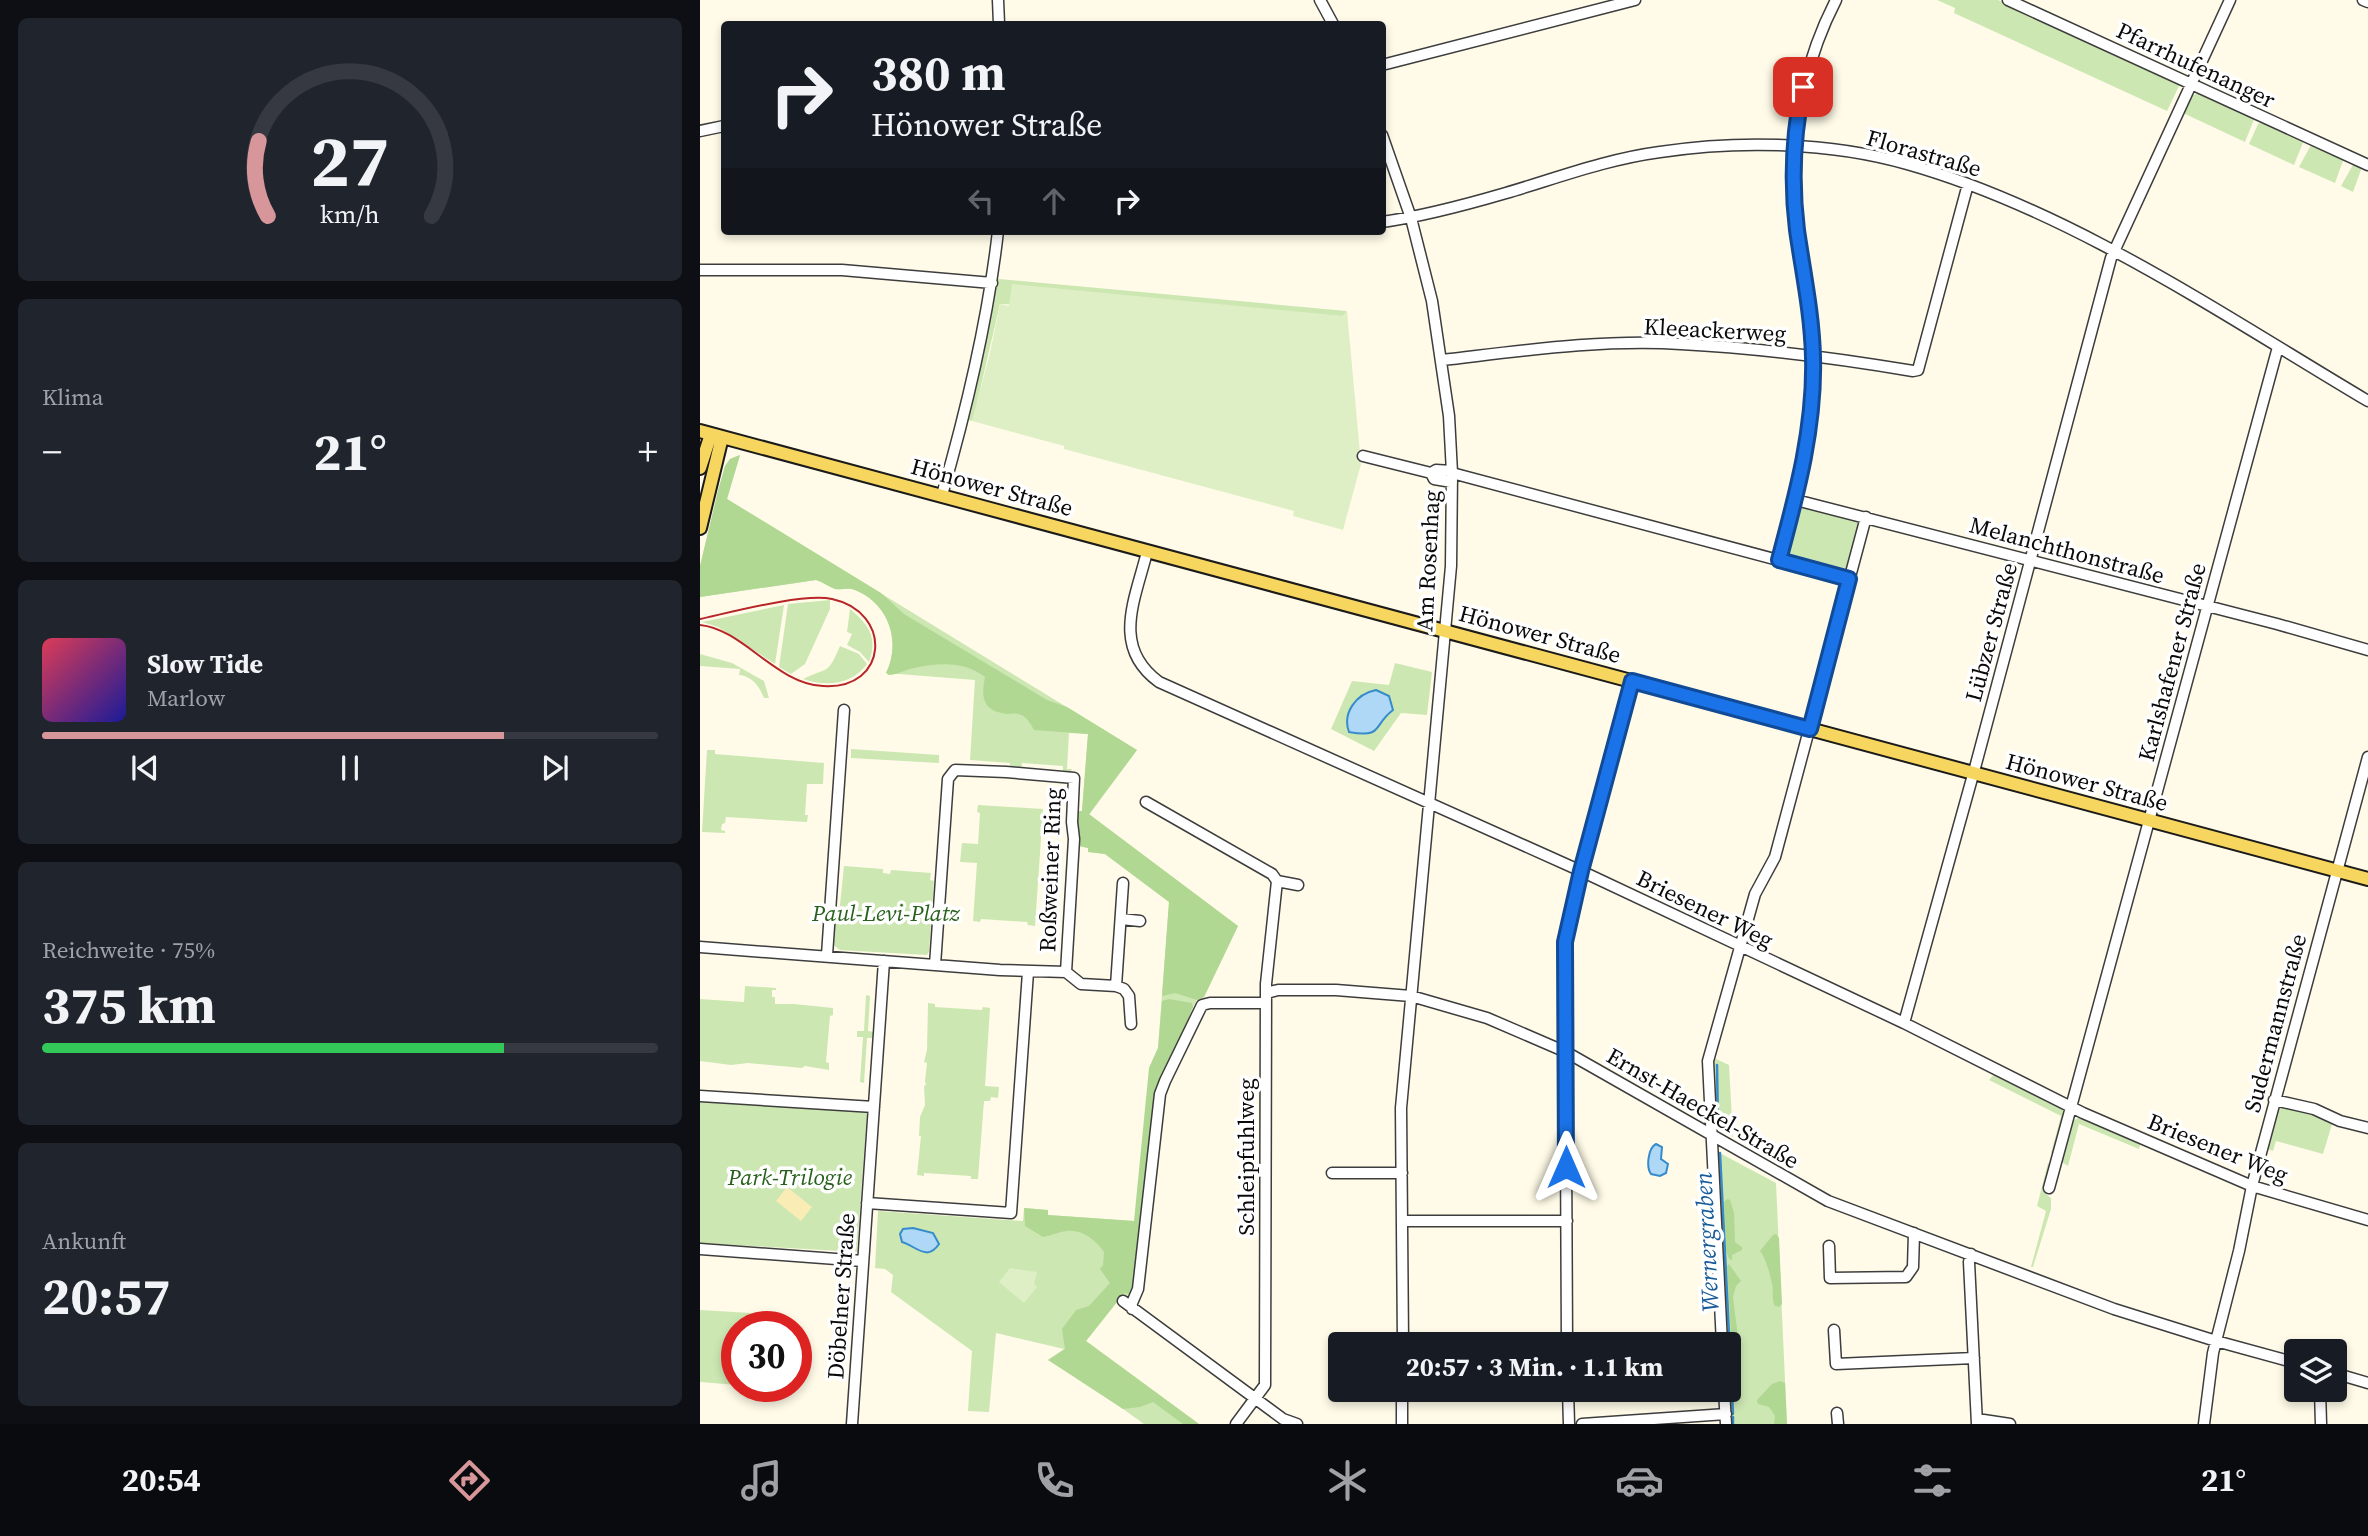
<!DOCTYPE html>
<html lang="de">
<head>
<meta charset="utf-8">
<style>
  body { margin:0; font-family:"Source Serif 4",serif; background:#20242c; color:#f1f3f6; height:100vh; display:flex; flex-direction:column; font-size:26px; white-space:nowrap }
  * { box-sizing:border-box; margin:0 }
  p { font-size:23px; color:#9ea1a6 }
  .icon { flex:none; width:38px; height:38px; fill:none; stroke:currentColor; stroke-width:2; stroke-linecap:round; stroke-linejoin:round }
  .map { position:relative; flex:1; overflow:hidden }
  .sheet { display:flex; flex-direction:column; gap:18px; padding:18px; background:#0d0f14; width:700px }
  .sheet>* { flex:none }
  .top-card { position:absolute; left:21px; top:21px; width:665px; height:214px; border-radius:7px; box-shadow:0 4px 10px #0003; background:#171b24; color:#f1f3f6; overflow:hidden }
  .fabs { position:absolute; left:1584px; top:1339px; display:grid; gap:14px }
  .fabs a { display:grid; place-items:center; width:63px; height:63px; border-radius:7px; background:#171b24; box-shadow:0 4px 10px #0003; font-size:35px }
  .speed { position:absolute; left:21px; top:1311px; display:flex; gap:14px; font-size:35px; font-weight:700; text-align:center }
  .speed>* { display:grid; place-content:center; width:91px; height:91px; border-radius:50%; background:#171b24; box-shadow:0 4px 10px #0003; line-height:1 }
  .speed .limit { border:10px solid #d22; background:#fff; color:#111 }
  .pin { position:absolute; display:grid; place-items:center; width:60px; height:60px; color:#fff; margin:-30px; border-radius:14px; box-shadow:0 4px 10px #0006 }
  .me { position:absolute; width:77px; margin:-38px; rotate:0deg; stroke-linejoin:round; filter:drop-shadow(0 0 5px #0008) }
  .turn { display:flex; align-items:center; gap:24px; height:147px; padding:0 35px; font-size:32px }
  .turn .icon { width:91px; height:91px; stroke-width:2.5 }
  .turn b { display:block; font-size:49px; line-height:60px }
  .lanes { display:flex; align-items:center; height:66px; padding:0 35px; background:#0003; justify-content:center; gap:35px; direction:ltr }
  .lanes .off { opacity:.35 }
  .big { font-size:52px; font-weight:700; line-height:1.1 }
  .sheet .widget { flex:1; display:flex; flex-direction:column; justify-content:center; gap:10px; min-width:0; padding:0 24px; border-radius:10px; background:#20242c }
  .sheet .dial { align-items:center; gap:0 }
  .dial svg { height:182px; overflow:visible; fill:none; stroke:#363941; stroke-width:7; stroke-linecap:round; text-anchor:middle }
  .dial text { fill:#f1f3f6; stroke:none }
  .song { display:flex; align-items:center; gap:21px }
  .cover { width:84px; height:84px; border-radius:10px; background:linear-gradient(135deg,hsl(350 70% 55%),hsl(240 70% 35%)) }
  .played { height:7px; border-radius:4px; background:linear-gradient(90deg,#d79699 75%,#363941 75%) }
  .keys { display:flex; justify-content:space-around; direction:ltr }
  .heat { display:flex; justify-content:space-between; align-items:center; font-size:38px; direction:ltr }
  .charge { height:10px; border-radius:5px; background:linear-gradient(90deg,#34c759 75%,#363941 0) }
  .trip { position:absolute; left:628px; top:1332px; width:413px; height:70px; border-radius:7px; background:#171b24; box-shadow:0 4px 10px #0003; font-weight:700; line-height:70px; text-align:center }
  .menu { display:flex; height:112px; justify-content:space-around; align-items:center; background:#090b0e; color:#9ea1a6 }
  .menu .icon { width:49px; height:49px }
  .menu .active { color:#d79699 }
  .menu b { font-size:32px; color:#f1f3f6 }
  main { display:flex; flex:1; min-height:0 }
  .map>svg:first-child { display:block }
</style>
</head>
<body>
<main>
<section class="sheet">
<div class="widget dial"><svg viewBox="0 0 100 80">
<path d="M14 69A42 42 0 1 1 86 69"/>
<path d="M14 69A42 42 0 0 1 10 36" stroke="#d79699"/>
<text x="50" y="56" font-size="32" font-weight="700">27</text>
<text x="50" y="72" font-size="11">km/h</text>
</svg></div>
<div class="widget"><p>Klima</p>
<div class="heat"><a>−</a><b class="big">21°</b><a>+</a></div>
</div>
<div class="widget">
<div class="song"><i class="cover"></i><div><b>Slow Tide</b><p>Marlow</p></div></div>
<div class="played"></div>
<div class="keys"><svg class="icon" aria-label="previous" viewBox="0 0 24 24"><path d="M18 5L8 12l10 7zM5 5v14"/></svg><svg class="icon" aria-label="pause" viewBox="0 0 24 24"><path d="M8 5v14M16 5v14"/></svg><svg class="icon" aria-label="next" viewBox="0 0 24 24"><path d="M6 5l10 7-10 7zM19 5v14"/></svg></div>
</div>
<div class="widget"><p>Reichweite · 75%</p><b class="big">375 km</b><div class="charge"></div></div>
<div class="widget"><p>Ankunft</p><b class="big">20:57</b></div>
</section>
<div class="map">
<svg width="1668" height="1424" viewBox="0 0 1668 1424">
  <rect width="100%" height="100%" fill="#fffbe8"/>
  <!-- green -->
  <path fill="#cde7b3" d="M1237 0H1298L1480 84 1467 111 1254 13 1255 8Z
    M1502 93 1555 117 1545 142 1483 113C1487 103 1489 93 1502 93Z
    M1563 121 1604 140 1594 165 1549 144 1558 124Z
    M1612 143 1644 158 1635 183 1599 167Z
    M1654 163 1662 167 1653 192 1641 186Z
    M299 279 647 311 643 316 300 304 274 416 272 421 268 420 267 423 250 485 283 352 296 280Z
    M40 455 27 499 437 750 389 815 538 926 504 997 497 1000 493 1007 463 1078 449 1068 458 1048 469 902 405 854 388 852V848L379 846 375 811H382L388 734 369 733 367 769H372L370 773H363V766L322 763 321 770 310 769V763L270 760 275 680 186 673C202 641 188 601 152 589 146 588 141 590 135 589 129 587 123 582 116 580L0 597V566L18 491 25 466 30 459Z
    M1102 505 1155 518 1159 523 1148 569 1140 574 1088 558 1085 552 1097 509Z
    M130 600V609L105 664 91 674 79 667 88 604Z
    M84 605 75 664 18 627 2 622Z
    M150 609C169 625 178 637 169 662L160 652 147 645 152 634 147 632Z
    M140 646 159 654 167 664C152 685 126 687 103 679 128 667 128 675 140 646Z
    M0 654 32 663 64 681 69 698H64C60 687 52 676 39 675L40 669 0 666Z
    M695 663 732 672 727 715 701 713 674 751 631 729 652 681 689 685Z
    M151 749 239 755V763L151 758Z
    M7 750H15V754L124 763 123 784H107L105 815H108L107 822 26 817 25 823 22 824 21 830 25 831V833L2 832Z
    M278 805 343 809 335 926 328 925 327 922 281 919 280 922 273 921 277 863 260 862 262 843 278 844 280 813 277 812Z
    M144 866 183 869V873L190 874 191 870 231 873 230 880 234 881 229 951 227 955 140 950 131 943 133 924H138Z
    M45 986 76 988V990H72V997H75V1004H94L133 1008V1015L130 1016 126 1062 129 1063V1070L105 1066 102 1068 48 1063 31 1065 0 1061V999L44 1002Z
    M166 995 170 996 168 1031 174 1032V1038H167L164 1083 160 1082 163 1037H157V1031H164Z
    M228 1003 235 1004V1007L282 1010 283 1007 290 1008 285 1086 299 1087 298 1098 291 1097 290 1101H284L278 1179H271V1176L224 1173V1176L217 1175 221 1136H219L220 1117 225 1105 224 1086 226 1085 225 1081 227 1063 224 1062 227 1050Z
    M1014 1058 1029 1065 1033 1137 1014 1127 1011 1066Z
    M1295 1073 1365 1109 1366 1113 1355 1152 1351 1153 1361 1116 1289 1080Z
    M0 1101 167 1112 157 1252 0 1243Z
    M1578 1105 1615 1113 1633 1121 1623 1154 1576 1141 1573 1151 1565 1148Z
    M1379 1117 1441 1142 1439 1149 1379 1124 1368 1166 1359 1160 1372 1122Z
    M1016 1151 1076 1183 1087 1424H1029V1344H1025Z
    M1348 1163 1352 1165 1346 1194 1351 1198V1209L1333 1267H1331L1346 1211 1337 1206Z
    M324 1208 348 1210V1215L434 1221 435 1288 427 1298 422 1296 386 1341 499 1424H444L398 1391 348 1360 364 1349 296 1333 289 1412 268 1411 272 1351 191 1292 193 1275 185 1269 175 1268 178 1211 323 1221Z
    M0 1310 86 1315 85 1326H37V1385L0 1382Z"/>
  <!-- forest -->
  <path fill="#b0d893" d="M40 455 27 499 181 593 204 614 347 700 367 707 437 750 389 814 538 926 504 997 497 1000 475 993 462 996 469 902 405 854 388 852V848L379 846 375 811H382L388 734 334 730C330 723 326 715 318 714 315 713 311 714 307 714 282 711 281 697 285 677 262 660 237 663 210 669 203 671 196 675 189 675L186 673C202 641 188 601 152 589 147 588 141 590 135 589 129 587 123 582 116 580L0 597V566L18 491 25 466 30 459Z
    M469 999 492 1003 493 1007 458 1089 435 1288 430 1294 424 1293 386 1341 499 1424H483L453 1402 440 1407 423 1409 348 1360 365 1349 362 1329 376 1310 389 1306 410 1283 400 1269 403 1265 404 1252C396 1240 382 1229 366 1231 358 1232 351 1236 343 1237L325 1226 324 1208 348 1210V1215L434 1221 449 1068 458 1048 462 1001Z
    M1027 1199 1030 1200 1034 1213 1035 1242 1042 1247V1250L1032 1255V1260L1029 1259 1026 1250 1024 1202Z
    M1076 1234 1079 1238 1082 1304 1079 1307 1075 1306C1071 1298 1074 1292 1072 1284 1070 1274 1066 1259 1060 1251L1073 1235Z
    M1029 1264 1041 1281 1036 1286 1033 1297 1039 1345 1037 1366 1033 1368 1027 1266Z
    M1080 1381 1085 1383 1087 1424H1074L1075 1416 1069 1407 1058 1404 1057 1400 1072 1384Z"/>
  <!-- sand -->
  <path fill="#f9ecb5" d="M87 1187 112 1207 101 1221 76 1201Z"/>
  <!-- pitch -->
  <path fill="#dfefc5" d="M312 284 643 316 647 311 661 464 643 530 593 516 594 511 364 449V446L272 421 290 353 300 304 309 306Z
    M310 1268 337 1272 334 1284 337 1287 324 1303 299 1282Z"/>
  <!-- water -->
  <path fill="#aed8f5" stroke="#368bcb" stroke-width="2" d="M676 690 689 696 693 710C672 726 684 738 649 732 642 713 656 694 676 690Z
    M956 1144 962 1147 961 1159 968 1164 966 1173 960 1176 951 1174C946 1167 948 1148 956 1144Z
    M213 1228 233 1233 239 1244C227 1262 216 1246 202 1242L200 1234 203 1229Z"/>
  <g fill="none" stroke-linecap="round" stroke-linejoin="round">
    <!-- stream -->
    <path stroke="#368bcb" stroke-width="2.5" d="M1017 1065 1018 1127
      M1020 1153 1033 1414
      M1033 1417V1424"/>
    <defs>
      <path id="minor" d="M298 0 299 24
        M620 0 633 24
        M1308 0 1668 165
        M1663 0 1668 2
        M682 65 935 0
        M0 131 24 126
        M682 135 711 218 732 301 749 416 752 473 751 566 701 1108 703 1344
        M682 222C725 216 765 205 806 193 857 178 907 159 960 152 1039 140 1130 142 1207 164 1370 210 1523 315 1668 401
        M0 270H142L292 283
        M742 360C821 351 901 339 981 344 1058 348 1136 358 1213 371L1218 370 1268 184
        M663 456 731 473 734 479 752 482
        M731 473 736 470 752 471
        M752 473 1149 579
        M242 495C267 408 288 321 298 231
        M1096 500 1577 624 1668 650
        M447 552C435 600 411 647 459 682L881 871 1204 1023 1383 1113 1552 1186 1668 1220
        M1079 560C1097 493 1116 426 1113 355 1111 312 1102 270 1097 228 1088 148 1099 72 1136 0
        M446 802 572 874 577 881
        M577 881 598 885
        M421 919 440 921
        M0 947 300 970 366 972
        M127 955 144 710
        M235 965 248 779 255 770 306 772 374 778 372 822 374 839 366 972
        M366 972 381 984 416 986 424 989 429 996 431 1024
        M416 986 423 883
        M566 993 578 990H636L711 996 787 1018 866 1052 1128 1201 1414 1309 1516 1341 1596 1363
        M1204 1023 1276 764 1411 258 1530 0
        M0 1096 174 1107
        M1574 1100 1614 1109 1640 1121 1668 1128
        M632 1173H702
        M1349 1188 1578 347
        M167 1203 311 1213 328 972
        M702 1221H867
        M1129 1246 1130 1278 1206 1277 1213 1267 1214 1233
        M0 1249 163 1261
        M1271 1254 1269 1262 1277 1424
        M423 1301 583 1419 597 1424
        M432 1309V1303L438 1289 460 1094 465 1081 502 1005 510 1003H566
        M1134 1330 1136 1364 1274 1358
        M867 1344 865 942 881 871 932 681
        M1022 1344 1008 1061 1055 894 1075 857 1166 517
        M1634 1373 1668 1383
        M868 1390 869 1424
        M1024 1390 1026 1424
        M1620 1390 1621 1424
        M1137 1413 1138 1424
        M1277 1419 1310 1424
        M152 1424 184 961
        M536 1424 565 1385 566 984 577 881
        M702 1424V1390
        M882 1424 1026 1414
        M1504 1424 1513 1353 1539 1251 1552 1186 1668 757"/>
      <path id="major" d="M0 431 1668 879
        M0 468 11 434
        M0 528 22 437"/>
    </defs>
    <!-- minor casing -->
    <use href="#minor" stroke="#3d3d3d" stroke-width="13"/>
    <!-- major casing -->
    <use href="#major" stroke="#1b1b1b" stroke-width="16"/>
    <!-- minor -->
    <use href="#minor" stroke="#fff" stroke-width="10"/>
    <!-- major -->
    <use href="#major" stroke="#f7d660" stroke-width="12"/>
    <!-- tram -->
    <path stroke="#b72528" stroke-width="2" d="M0 619C32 612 103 593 132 599 193 612 189 690 123 686 76 684 43 629 0 625"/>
  </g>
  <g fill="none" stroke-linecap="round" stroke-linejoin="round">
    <defs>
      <path id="route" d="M866 1167 865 942 881 871 932 681 1110 729 1149 579 1079 560C1097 493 1115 427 1113 357 1112 314 1103 272 1097 230 1091 182 1093 135 1103 87"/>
    </defs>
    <!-- route casing -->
    <use href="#route" stroke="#114b97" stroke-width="18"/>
    <!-- route -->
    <use href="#route" stroke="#1a73e8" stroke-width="12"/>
  </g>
  <g text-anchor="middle" stroke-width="7" stroke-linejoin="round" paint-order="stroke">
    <!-- street labels -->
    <g font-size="23" fill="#0a0a0a" stroke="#fff">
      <text transform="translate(1496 65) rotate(25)" y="8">Pfarrhufenanger</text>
      <text transform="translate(1224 153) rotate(16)" y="8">Florastraße</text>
      <text transform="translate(1015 330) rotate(3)" y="8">Kleeackerweg</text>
      <text transform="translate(292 487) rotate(15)" y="8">Hönower Straße</text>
      <text transform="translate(1367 550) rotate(15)" y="8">Melanchthonstraße</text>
      <text transform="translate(728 561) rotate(-87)" y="8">Am Rosenhag</text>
      <text transform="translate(1291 632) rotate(-75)" y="8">Lübzer Straße</text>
      <text transform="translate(840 634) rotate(15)" y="8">Hönower Straße</text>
      <text transform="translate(1472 662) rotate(-75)" y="8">Karlshafener Straße</text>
      <text transform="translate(1387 782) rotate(15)" y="8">Hönower Straße</text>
      <text transform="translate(350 870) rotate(-88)" y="8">Roßweiner Ring</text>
      <text transform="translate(1005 909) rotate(26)" y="8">Briesener Weg</text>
      <text transform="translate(1575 1023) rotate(-75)" y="8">Sudermannstraße</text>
      <text transform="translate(1003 1108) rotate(30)" y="8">Ernst-Haeckel-Straße</text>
      <text transform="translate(1518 1148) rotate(22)" y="8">Briesener Weg</text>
      <text transform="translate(546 1157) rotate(-90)" y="8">Schleipfuhlweg</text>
      <text transform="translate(141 1296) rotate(-86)" y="8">Döbelner Straße</text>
    </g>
    <!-- park labels -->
    <g font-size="23" font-style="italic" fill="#29601d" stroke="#fff">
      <text x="186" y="921">Paul-Levi-Platz</text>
      <text x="90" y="1185">Park-Trilogie</text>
    </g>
    <!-- water labels -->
    <g font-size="24" font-style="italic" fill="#175c99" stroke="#fff">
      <text transform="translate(1007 1242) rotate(-93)" y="8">Wernergraben</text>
    </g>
  </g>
</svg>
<div class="fabs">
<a><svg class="icon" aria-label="layers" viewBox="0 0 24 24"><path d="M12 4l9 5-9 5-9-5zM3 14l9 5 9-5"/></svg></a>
</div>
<div class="speed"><div class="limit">30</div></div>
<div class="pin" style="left:1103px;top:87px;background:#d93025"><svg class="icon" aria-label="arrive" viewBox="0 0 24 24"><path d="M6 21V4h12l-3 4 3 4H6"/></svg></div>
<svg class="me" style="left:866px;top:1167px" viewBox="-20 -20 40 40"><path d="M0-17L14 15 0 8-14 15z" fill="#1a73e8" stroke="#fff" stroke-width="4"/></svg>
<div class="trip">20:57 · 3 Min. · 1.1 km</div>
<div class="top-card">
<div class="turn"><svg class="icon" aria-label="right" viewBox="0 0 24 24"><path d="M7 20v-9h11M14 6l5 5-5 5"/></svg><div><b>380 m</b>Hönower Straße</div></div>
<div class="lanes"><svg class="icon off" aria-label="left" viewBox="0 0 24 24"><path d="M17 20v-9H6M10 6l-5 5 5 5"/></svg><svg class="icon off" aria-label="ahead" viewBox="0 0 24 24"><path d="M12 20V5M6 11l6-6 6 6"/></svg><svg class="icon" aria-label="right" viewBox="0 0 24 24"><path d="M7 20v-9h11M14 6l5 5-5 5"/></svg></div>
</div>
</div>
</main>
<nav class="menu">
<b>20:54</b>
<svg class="icon active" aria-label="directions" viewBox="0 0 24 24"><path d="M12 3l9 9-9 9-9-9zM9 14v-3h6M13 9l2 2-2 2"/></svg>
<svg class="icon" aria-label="music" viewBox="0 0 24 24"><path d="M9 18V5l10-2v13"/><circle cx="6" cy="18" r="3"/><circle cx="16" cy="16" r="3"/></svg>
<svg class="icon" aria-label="phone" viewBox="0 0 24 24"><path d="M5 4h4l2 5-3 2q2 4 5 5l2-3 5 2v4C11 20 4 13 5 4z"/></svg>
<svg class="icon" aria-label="climate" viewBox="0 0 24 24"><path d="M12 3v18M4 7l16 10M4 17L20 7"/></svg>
<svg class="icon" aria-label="car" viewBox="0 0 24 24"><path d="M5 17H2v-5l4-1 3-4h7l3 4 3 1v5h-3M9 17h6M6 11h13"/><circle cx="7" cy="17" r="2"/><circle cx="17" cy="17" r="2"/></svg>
<svg class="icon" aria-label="filters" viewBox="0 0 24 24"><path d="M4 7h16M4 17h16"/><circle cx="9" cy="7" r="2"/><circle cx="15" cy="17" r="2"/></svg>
<b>21°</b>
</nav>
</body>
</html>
